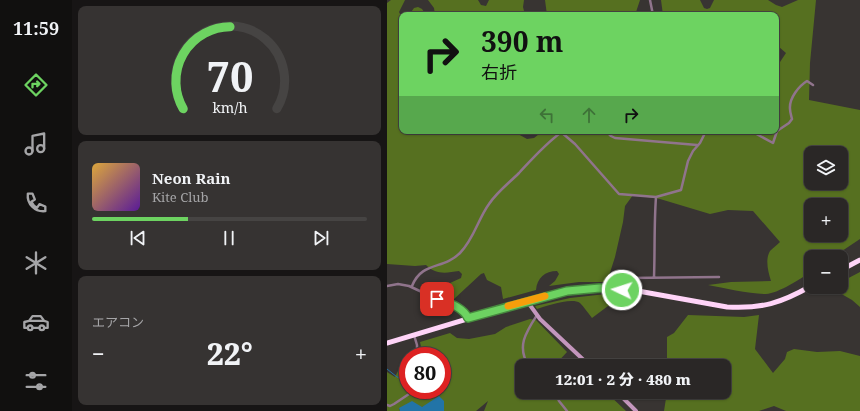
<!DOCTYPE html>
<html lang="ja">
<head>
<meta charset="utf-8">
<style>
  body { margin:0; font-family:"Noto Serif","Noto Sans JP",serif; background:#363332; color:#f1f3f6; height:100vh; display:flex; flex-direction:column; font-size:15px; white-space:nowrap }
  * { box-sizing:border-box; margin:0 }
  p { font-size:13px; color:#a5a5a7 }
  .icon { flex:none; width:22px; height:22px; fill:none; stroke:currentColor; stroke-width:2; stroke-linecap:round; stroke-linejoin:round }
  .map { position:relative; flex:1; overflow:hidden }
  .drawer { display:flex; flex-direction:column; gap:6px; padding:6px; background:#171515; width:315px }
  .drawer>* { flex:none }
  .top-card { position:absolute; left:12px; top:12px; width:380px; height:122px; border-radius:8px; box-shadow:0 1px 3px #0004,0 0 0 1px #464443; background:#6dd361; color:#111; overflow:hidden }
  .buttons { position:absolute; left:417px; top:146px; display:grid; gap:8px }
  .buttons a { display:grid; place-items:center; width:44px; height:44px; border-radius:8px; background:#2a2726; box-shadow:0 1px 3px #0004,0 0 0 1px #464443; font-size:20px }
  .speed { position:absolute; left:12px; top:347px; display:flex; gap:8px; font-size:20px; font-weight:700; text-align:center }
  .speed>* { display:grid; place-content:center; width:52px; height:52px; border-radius:50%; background:#2a2726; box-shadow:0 1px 3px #0004,0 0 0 1px #464443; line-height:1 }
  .speed .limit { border:6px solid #d22; background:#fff; color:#111 }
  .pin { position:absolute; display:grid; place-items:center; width:34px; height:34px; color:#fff; margin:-17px; border-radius:8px; box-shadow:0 2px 6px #0006 }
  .me { position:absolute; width:44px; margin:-22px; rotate:274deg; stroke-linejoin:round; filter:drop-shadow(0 0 3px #0008) }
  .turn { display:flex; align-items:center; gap:14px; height:84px; padding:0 16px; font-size:18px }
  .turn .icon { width:52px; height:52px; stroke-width:2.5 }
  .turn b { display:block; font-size:28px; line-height:34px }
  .lanes { display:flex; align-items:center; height:38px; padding:0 16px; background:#0003; justify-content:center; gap:20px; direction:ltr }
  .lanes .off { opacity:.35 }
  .big { font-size:30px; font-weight:800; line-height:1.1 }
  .drawer .widget { flex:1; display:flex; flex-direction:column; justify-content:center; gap:6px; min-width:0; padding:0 14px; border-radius:8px; background:#363332 }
  .drawer .dial { align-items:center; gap:0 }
  .dial svg { height:104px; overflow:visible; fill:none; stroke:#464443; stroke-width:7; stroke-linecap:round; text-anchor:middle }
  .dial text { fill:#f1f3f6; stroke:none }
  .song { display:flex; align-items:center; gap:12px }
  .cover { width:48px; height:48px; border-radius:6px; background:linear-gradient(135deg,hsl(40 70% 55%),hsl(270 70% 35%)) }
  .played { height:4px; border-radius:2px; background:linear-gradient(90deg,#6dd361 35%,#464443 35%) }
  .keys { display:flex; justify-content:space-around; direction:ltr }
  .heat { display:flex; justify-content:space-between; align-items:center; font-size:22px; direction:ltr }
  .trip { position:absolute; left:128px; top:359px; width:216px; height:40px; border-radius:8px; background:#2a2726; box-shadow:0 1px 3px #0004,0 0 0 1px #464443; font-weight:800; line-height:40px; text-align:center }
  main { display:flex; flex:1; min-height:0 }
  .tabs { display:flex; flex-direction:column; width:72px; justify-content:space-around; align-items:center; background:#11100f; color:#a5a5a7 }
  .tabs .icon { width:28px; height:28px }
  .tabs .on { color:#6dd361 }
  .tabs b { font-size:18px; color:#f1f3f6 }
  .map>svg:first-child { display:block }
</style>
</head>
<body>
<main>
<nav class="tabs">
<b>11:59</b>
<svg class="icon on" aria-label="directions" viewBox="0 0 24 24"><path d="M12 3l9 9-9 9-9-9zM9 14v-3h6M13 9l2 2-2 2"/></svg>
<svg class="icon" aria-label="music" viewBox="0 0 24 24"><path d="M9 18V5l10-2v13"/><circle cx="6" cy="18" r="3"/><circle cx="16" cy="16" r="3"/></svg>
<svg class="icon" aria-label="phone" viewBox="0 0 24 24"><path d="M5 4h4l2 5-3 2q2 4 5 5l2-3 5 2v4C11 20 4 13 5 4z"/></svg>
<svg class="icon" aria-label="climate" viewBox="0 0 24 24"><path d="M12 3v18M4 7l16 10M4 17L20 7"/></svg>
<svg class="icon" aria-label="car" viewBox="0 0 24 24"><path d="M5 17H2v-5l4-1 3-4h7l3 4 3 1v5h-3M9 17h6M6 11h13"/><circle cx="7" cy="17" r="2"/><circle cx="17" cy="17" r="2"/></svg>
<svg class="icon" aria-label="filters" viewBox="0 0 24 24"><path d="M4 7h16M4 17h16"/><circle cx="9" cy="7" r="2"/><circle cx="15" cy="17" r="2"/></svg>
</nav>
<section class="drawer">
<div class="widget dial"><svg viewBox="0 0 100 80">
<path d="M14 69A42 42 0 1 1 86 69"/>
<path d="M14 69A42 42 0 0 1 50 6" stroke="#6dd361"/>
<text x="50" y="56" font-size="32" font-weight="700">70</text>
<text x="50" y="72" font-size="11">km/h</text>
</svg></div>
<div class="widget">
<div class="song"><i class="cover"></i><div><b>Neon Rain</b><p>Kite Club</p></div></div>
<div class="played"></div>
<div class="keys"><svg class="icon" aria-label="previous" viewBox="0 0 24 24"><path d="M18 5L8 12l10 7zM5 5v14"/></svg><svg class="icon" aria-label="pause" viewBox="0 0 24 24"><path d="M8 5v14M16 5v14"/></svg><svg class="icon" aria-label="next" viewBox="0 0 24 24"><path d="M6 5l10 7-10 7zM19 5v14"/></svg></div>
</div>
<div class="widget"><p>エアコン</p>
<div class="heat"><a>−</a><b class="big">22°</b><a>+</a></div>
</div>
</section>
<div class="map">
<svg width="473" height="411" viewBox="0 0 473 411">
  <rect width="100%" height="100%" fill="#383432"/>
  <!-- forest -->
  <path fill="#567020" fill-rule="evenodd" d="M4 0H18L12 12 15 18V131H131V134L140 139 147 138 156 131H389V68L399 53 392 47H389V15H276L274 0H313L317 8 320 9 323 8 327 0H381L389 5 395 7 411 0H429L423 63 422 100 473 110V239L446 257H424V272C413 279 392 293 379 294 363 294 337 288 321 285L344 282 384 281C381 272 378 259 383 251 386 248 390 245 393 242L366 211 341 210 323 214 273 199 246 195 238 206 236 222 228 257 220 282H192L162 286 168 281 172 274 170 271C158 271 150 278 149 290L116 299 114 287 100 280 97 273 94 274 67 299H63L61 287 63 283 74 278 75 274 72 271C59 273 49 275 39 265L28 266 0 264V3ZM424 153H454V183H424ZM424 205H454V235H424Z
    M41 0H91L94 5 99 6 102 0H137L136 7 138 15H48L47 8Z
    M158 0H253L249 12 250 15H160Z
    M31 7 35 9 39 15H22L27 8Z
    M473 272V307L465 300 451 292 449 287H454V282Z
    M219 294 228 295 230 298 229 306H221L205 318C201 313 197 307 193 303 185 297 159 306 150 309L148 306 183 298Z
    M301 315 357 317 372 315 368 349 386 373 398 359 400 352 407 349 430 352 453 351 473 356V411H399L387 406 372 411H277L280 392H337V366H280V337L287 333Z
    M143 319 149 320 180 352 167 366H135V392H176L181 399 191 392H219L239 411H97L101 401 89 411H57V401L35 407 12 408 13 411H0V372L8 377 19 355 22 354 24 356H21V390H55V356H36L33 342 63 333 70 338 82 339 108 334 119 327Z"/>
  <!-- water -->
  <path fill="#2274a7" d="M52 396 57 401V411H13L12 408 25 401 35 407Z"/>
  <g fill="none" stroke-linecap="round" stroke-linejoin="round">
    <!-- stream -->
    <path stroke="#2274a7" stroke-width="1" d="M0 369 10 377 18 379"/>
    <!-- street -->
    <path stroke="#90748c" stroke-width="2.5" d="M263 0 266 15
      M219 131 224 136 228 138 310 145
      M364 131 386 143 390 131 402 123 405 119C404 115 403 112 403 109 402 98 412 86 420 81L426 85
      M174 132 188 144 232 194 269 197 294 190 301 161 306 151 313 143 319 131
      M267 277C268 250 267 224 269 197
      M0 286 11 284 22 286 50 299 70 307 80 314 81 318
      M25 286C35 261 56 270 73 253 87 239 91 219 102 204 110 192 122 183 132 173 146 158 159 143 176 131
      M235 289 236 282 241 278 332 277
      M27 335 30 345V356
      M142 366C129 347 139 332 150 315
      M168 392 172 401 180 411
      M0 405 3 406 7 404 28 390"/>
    <!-- secondary -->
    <path stroke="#c496bd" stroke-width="4" d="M140 301 153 319 203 366
      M230 392 249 411"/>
    <!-- highway -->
    <path stroke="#ffd4f8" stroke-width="5" d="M454 270 473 260
      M0 343 140 301 180 291 193 289 213 288 251 291 340 307C375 309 394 303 424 286"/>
  </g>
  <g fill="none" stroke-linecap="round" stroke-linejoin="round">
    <defs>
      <path id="route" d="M50 299C61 302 76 307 81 318L180 291 213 288 235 290"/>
    </defs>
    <!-- route casing -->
    <use href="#route" stroke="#47893f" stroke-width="10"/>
    <!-- route -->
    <use href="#route" stroke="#6dd361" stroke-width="7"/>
    <!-- slow -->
    <path stroke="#f59e0b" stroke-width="7" d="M121 306 158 296"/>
  </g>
</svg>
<div class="buttons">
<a><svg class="icon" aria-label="layers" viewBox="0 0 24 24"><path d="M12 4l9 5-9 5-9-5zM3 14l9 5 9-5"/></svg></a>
<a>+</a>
<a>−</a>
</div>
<div class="speed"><div class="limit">80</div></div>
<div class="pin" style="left:50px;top:299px;background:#d93025"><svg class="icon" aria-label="arrive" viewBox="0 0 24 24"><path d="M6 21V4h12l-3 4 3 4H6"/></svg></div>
<svg class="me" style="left:235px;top:290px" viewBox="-20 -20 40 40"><circle r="17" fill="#6dd361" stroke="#fff" stroke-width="3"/><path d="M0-11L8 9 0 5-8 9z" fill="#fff"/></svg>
<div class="trip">12:01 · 2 分 · 480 m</div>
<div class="top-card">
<div class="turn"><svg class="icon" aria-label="right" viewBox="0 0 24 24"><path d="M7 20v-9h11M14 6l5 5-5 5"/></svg><div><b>390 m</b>右折</div></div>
<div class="lanes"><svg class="icon off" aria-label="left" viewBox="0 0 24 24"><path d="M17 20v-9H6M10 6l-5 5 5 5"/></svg><svg class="icon off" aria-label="ahead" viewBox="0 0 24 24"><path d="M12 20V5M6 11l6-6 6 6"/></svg><svg class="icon" aria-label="right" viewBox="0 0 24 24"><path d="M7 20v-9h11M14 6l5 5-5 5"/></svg></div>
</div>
</div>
</main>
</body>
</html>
